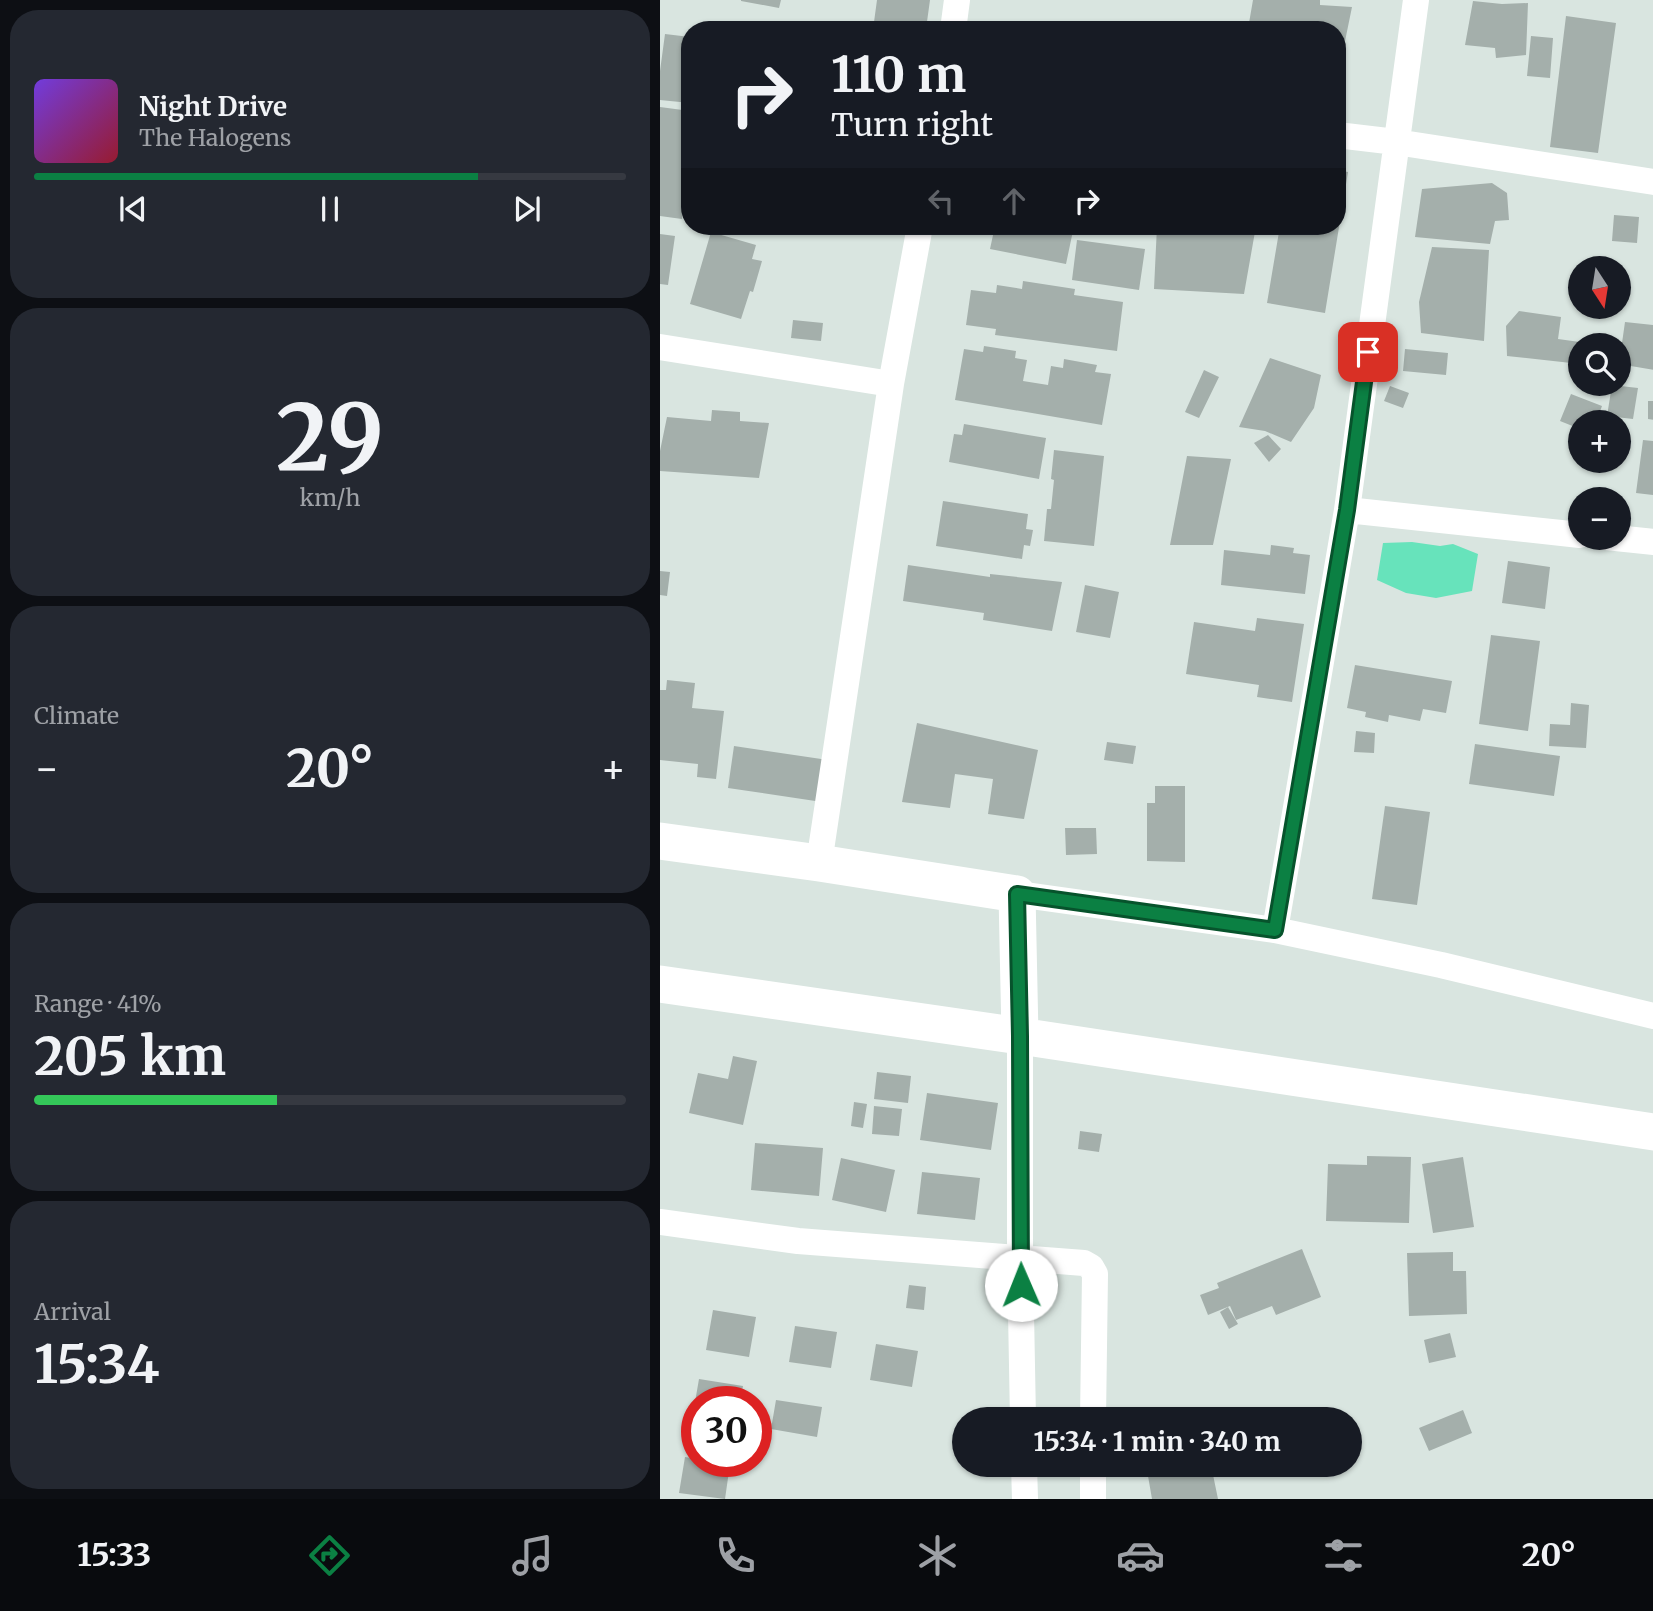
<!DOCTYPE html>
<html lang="en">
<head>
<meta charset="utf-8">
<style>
  body { margin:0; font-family:Merriweather,serif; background:#242831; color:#f1f3f6; height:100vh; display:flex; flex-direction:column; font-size:26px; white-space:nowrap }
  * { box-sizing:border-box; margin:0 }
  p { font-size:23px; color:#9ea1a6 }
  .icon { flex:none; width:38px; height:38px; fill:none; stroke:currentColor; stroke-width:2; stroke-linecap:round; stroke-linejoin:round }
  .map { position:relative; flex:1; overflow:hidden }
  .drawer { display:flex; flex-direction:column; gap:10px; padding:10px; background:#0d0f14; width:660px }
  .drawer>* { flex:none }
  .top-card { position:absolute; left:21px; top:21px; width:665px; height:214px; border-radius:28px; box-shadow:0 2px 5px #0004; background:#171b24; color:#f1f3f6; overflow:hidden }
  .needle { width:46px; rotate:168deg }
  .tools { position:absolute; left:908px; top:256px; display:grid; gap:14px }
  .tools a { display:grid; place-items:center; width:63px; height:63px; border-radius:50%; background:#171b24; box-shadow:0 2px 5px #0004; font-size:35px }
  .speed { position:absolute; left:21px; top:1386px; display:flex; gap:14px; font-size:35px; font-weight:700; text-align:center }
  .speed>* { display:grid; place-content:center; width:91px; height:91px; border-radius:50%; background:#171b24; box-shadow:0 2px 5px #0004; line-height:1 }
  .speed .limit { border:10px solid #d22; background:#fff; color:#111 }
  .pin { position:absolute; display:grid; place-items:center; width:60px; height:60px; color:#fff; margin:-30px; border-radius:14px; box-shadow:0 4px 10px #0006 }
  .me { position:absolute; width:77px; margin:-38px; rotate:359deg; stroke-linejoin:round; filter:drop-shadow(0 0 5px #0008) }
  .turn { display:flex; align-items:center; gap:24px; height:147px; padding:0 35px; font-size:32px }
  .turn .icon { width:91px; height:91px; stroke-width:2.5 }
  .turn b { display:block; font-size:49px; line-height:60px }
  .lanes { display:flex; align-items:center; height:66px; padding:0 35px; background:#0003; justify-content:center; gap:35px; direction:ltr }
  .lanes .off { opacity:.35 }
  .big { font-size:52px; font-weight:700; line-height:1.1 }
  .drawer .tile { flex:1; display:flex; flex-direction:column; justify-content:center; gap:10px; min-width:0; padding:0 24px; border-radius:28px; background:#242831 }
  .drawer .dial { align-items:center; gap:0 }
  .dial b { font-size:91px; line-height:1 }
  .song { display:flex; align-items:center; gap:21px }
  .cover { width:84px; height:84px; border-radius:10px; background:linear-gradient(135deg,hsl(260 70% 55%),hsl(350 70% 35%)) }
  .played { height:7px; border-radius:4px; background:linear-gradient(90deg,#0b8043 75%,#363941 75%) }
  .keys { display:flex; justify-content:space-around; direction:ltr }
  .heat { display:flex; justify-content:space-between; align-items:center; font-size:38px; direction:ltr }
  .charge { height:10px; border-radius:5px; background:linear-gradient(90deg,#34c759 41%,#363941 0) }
  .trip { position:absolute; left:292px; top:1407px; width:410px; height:70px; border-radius:35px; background:#171b24; box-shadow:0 2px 5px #0004; font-weight:700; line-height:70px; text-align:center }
  .menu { display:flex; height:112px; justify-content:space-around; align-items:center; background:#090b0e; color:#9ea1a6 }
  .menu .icon { width:49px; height:49px }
  .menu .current { color:#0b8043 }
  .menu b { font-size:32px; color:#f1f3f6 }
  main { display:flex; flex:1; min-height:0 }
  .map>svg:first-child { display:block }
</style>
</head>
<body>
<main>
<section class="drawer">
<div class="tile">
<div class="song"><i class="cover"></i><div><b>Night Drive</b><p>The Halogens</p></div></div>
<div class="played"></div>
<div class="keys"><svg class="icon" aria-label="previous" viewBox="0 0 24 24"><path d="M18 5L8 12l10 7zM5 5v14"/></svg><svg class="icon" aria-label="pause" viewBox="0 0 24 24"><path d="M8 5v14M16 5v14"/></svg><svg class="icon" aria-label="next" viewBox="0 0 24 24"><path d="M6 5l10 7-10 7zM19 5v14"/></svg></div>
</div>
<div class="tile dial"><b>29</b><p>km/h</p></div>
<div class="tile"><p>Climate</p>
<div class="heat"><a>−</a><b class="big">20°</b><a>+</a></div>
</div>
<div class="tile"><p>Range · 41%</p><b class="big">205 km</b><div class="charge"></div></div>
<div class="tile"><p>Arrival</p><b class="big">15:34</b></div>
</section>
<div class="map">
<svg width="994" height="1499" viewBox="0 0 994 1499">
  <rect width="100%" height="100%" fill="#d9e5e0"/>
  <!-- water -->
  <path fill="#67e3bb" d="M752 542 780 546 793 544 818 554 812 591 776 598 746 593 717 580 723 543Z"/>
  <!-- building -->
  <path fill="#a4afab" d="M81 0H121L119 8 81 1Z
    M217 0H270L266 29 214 22Z
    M593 0H660V5L692 7 684 46 677 45V30H595L589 23Z
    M813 1 842 4 868 3 866 55 836 58 835 48 805 45Z
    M906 16 956 23 938 153 890 147Z
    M503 21 520 24 519 30H502Z
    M5 34 30 37V103L0 100V71Z
    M871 36 893 38 890 78 867 76Z
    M0 107 30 111V160L22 219 0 216Z
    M677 170 688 172 665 313 607 303 620 226H677Z
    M832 183 847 193 849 220 835 221 830 244 755 237 762 189Z
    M954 215 979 217 977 243 952 241Z
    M154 226H190L189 232 153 227Z
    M198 226H231L229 234 197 230Z
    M335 226H414L406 264 330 249Z
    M497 226H596L584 294 494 289Z
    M51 232 96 245 92 259 102 261 93 292 90 291 81 319 30 304Z
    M0 234 15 236 8 285 0 284Z
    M417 240 485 249 479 290 412 280Z
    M772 247 829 250 824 341 761 333 759 302Z
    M363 281 415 289 414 295 463 302 457 351 335 335 336 329 306 325 311 290 336 293 337 285 362 289Z
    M859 311 901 317 898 339 927 343 933 335 959 339V345H920V364L847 356 846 326Z
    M133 320 163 323 161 341 131 338Z
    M965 322 994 325V370L959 364Z
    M324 346 356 351 355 358 367 360 363 381 388 385 391 366 403 368 404 359 437 365 435 372 451 374 442 425 295 400 304 349 323 352Z
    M745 349 788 353 786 375 743 371Z
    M610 358 661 375 654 408 631 442 605 431 579 427Z
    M544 370 559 377 539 418 525 412Z
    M952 385 978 388 973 419 947 416Z
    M730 386 749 393 743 408 724 401Z
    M911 394 942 406 936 422H920V429L900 421Z
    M988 401H994V420L988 419Z
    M52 410 80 412V421L109 423 99 478 0 471V451L7 417 51 421Z
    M304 424 386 438 379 479 289 462 294 434 302 435Z
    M608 435 621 449 609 462 594 443Z
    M983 440 994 441V495L976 493Z
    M394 450 444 456 434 546 384 541 387 509H391L394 480 391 479Z
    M527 456 571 459 553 545H510Z
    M283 501 368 514 366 529 373 530 370 546 364 545 362 559 276 546Z
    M611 545 634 548 633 553 650 555 645 594 561 585 564 550 610 555Z
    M848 561 890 567 885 609 842 603Z
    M248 565 330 577V574L402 582 392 631 323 620 324 613 243 601Z
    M0 571 10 572 7 596 0 595Z
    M425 585 459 592 450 638 416 632Z
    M597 618 644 624 632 702 597 697 599 685 526 674 534 622 595 631Z
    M831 635 880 641 868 731 819 724Z
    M695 665 792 681 786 713 763 709 760 721 729 715 728 722 705 717 706 712 687 708Z
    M7 680 35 683 32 708 64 711 56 779 37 777 38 764 0 760V690H6Z
    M911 703 929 705 926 748 889 746 890 724 910 725Z
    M257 723 378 750 364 819 328 814 333 779 295 774 290 808 242 802Z
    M696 731 715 733 714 753 694 752Z
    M447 742 476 746 473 764 444 760Z
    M815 744 900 756 894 796 809 784Z
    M74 746 168 760 162 802 68 788Z
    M495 786H525V862L487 861V803H495Z
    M725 806 770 812 757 905 712 899Z
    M405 828H436L437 854 406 855Z
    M73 1056 97 1061 83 1125 29 1113 38 1073 68 1079Z
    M217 1072 251 1076 248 1103 214 1099Z
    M267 1093 338 1103 331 1150 260 1140Z
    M194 1102 207 1104 203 1128 191 1126Z
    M214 1106 242 1109 239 1136 212 1134Z
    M420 1131 442 1134 439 1152 418 1149Z
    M95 1143 163 1148 159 1196 91 1190Z
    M707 1156 751 1157 749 1223 666 1221 668 1164 707 1165Z
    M803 1157 814 1227 773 1233 762 1164Z
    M181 1158 235 1170 226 1212 172 1200Z
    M262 1172 320 1178 315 1220 257 1214Z
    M642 1249 661 1297 616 1315 612 1306 576 1320 570 1306 548 1315 540 1295 559 1288 557 1283Z
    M793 1252V1271H806L807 1314 749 1316 747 1253Z
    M249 1285 266 1287 264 1310 246 1308Z
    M568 1307 578 1324 569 1329 560 1312Z
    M53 1310 96 1317 89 1357 46 1350Z
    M135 1326 177 1332 171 1368 129 1362Z
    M790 1333 796 1357 769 1363 764 1340Z
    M216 1344 258 1351 252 1387 210 1380Z
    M39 1379 83 1386 80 1402H35Z
    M116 1400 162 1407 157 1437 111 1429Z
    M35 1402H37V1420L33 1419Z
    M803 1410 812 1433 769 1451 759 1428Z
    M25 1457 37 1459V1461H54L70 1464 65 1499 19 1493Z
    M546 1465H551L558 1499H492L488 1476Z"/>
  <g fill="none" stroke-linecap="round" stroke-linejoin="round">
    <!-- street -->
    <path stroke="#fff" stroke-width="26" d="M293 30 297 0
      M677 135 736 142 994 182
      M0 347 231 384
      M687 510 920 535
      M946 537 994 542
      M159 863 231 384 260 226
      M357 894 615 930 781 965 994 1016
      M615 930 687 510 756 0
      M360 1036V1258L363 1419
      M0 1222 138 1241 424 1263 431 1267 435 1274 433 1419
      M364 1465 365 1499
      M433 1465V1499"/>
    <!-- secondary -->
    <path stroke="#fff" stroke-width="37" d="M0 841 159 863 357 894 360 1036
      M0 984 360 1036 994 1132"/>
  </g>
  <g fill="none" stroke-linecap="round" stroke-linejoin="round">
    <defs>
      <path id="route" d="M361 1285 360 1036 357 894 615 930 687 510 708 352"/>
    </defs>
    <!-- route casing -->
    <use href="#route" stroke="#07532c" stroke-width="18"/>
    <!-- route -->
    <use href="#route" stroke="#0b8043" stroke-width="12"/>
  </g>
</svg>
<div class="tools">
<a><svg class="needle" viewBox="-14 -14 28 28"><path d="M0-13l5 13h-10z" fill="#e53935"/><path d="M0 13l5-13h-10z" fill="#9ea1a6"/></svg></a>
<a><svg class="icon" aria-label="search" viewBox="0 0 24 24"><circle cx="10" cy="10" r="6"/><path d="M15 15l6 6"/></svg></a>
<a>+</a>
<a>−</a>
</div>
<div class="speed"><div class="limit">30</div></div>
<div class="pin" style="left:708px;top:352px;background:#d93025"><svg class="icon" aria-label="arrive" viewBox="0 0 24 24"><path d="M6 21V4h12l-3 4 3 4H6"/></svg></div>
<svg class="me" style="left:361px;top:1285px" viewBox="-20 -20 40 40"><circle r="19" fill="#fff"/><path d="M0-13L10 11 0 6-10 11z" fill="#0b8043"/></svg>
<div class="trip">15:34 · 1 min · 340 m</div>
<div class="top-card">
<div class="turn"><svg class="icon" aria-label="right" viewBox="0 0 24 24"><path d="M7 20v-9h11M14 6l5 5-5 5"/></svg><div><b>110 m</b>Turn right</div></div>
<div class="lanes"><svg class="icon off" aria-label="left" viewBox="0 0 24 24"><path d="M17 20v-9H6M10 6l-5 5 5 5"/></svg><svg class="icon off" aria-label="ahead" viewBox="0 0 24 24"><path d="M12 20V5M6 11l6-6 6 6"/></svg><svg class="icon" aria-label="right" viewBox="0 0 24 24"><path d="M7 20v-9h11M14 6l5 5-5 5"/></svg></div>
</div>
</div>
</main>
<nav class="menu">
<b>15:33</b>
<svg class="icon current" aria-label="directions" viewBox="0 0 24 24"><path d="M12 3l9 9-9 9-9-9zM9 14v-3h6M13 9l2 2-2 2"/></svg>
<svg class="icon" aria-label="music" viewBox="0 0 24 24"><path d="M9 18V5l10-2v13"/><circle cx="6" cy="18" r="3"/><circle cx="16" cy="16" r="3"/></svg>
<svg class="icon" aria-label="phone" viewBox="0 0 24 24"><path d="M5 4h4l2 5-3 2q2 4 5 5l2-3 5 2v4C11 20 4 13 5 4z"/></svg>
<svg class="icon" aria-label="climate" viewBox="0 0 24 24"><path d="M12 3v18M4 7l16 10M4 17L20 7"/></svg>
<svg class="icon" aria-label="car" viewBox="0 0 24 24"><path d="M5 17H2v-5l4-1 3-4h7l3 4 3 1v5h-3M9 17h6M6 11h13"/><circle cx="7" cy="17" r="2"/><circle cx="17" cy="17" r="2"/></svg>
<svg class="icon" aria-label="filters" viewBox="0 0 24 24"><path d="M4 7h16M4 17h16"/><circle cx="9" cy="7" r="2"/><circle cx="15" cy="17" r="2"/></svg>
<b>20°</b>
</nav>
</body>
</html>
